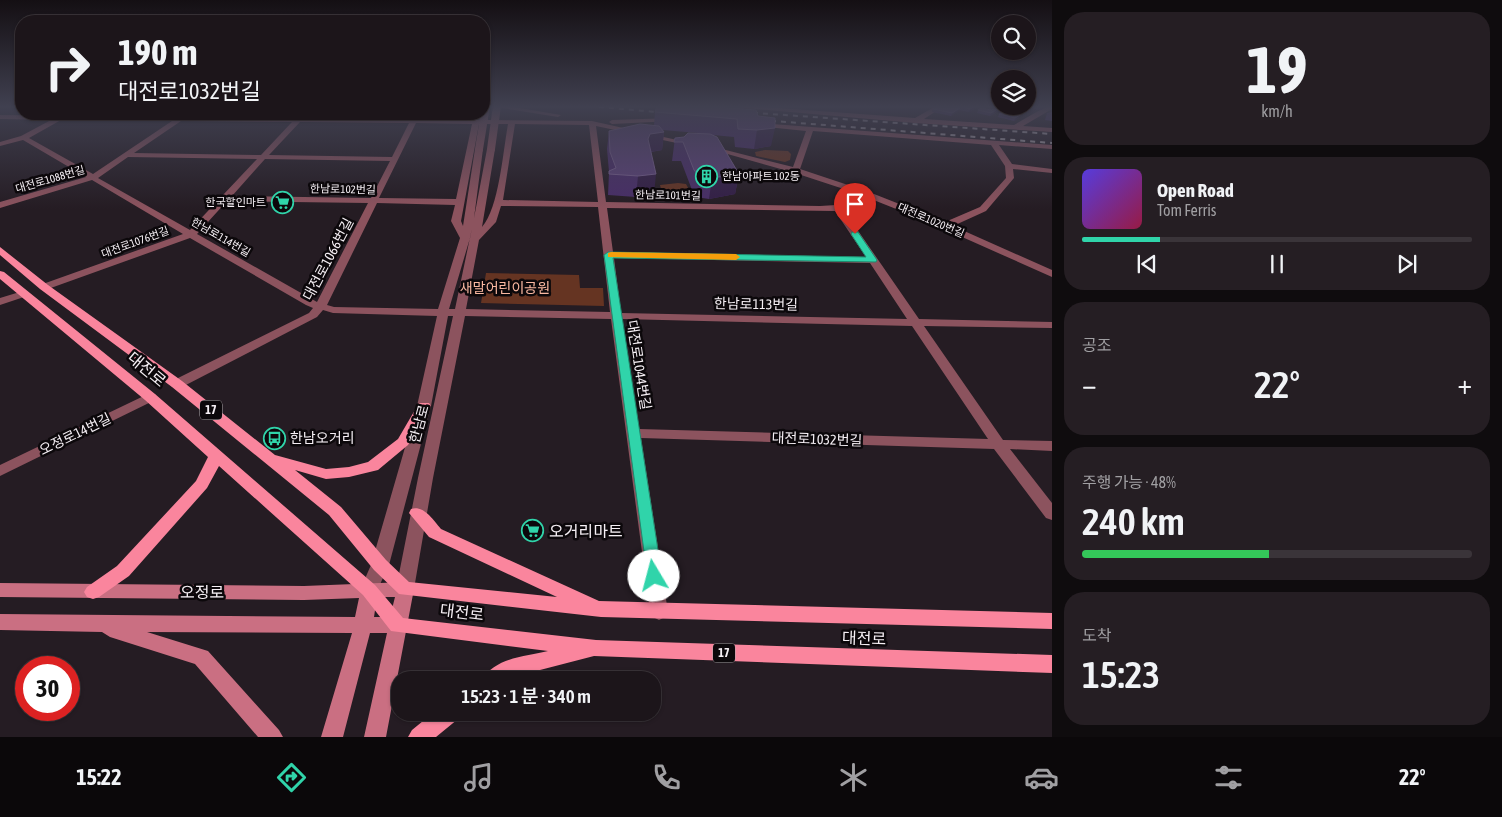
<!DOCTYPE html>
<html lang="ko">
<head>
<meta charset="utf-8">
<style>
  body { margin:0; font-family:"Asap Condensed","Noto Sans KR",sans-serif; background:#251e23; color:#f1f3f6; height:100vh; display:flex; flex-direction:column; font-size:19px; white-space:nowrap }
  * { box-sizing:border-box; margin:0 }
  p { font-size:16px; color:#a09fa2 }
  .icon { flex:none; width:28px; height:28px; fill:none; stroke:currentColor; stroke-width:2; stroke-linecap:round; stroke-linejoin:round }
  .map { position:relative; flex:1; overflow:hidden }
  .details { display:flex; flex-direction:column; gap:12px; padding:12px; background:#0f0c0e; width:450px }
  .details>* { flex:none }
  .guide { position:absolute; left:15px; top:15px; width:475px; height:105px; border-radius:20px; box-shadow:0 1px 4px #0004,0 0 0 1px #3a3439; background:#1c151a; color:#f1f3f6; overflow:hidden }
  .tools { position:absolute; left:991px; top:15px; display:grid; gap:10px }
  .tools a { display:grid; place-items:center; width:45px; height:45px; border-radius:50%; background:#1c151a; box-shadow:0 1px 4px #0004,0 0 0 1px #3a3439; font-size:25px }
  .speed { position:absolute; left:15px; top:656px; display:flex; gap:10px; font-size:25px; font-weight:700; text-align:center }
  .speed>* { display:grid; place-content:center; width:65px; height:65px; border-radius:50%; background:#1c151a; box-shadow:0 1px 4px #0004,0 0 0 1px #3a3439; line-height:1 }
  .speed .limit { border:8px solid #d22; background:#fff; color:#111 }
  .pin { position:absolute; display:grid; place-items:center; width:42px; height:42px; color:#fff; margin:-51px -21px; border-radius:50% 50% 50% 0; rotate:-45deg; box-shadow:0 0 5px #0007 }
  .pin .icon { rotate:45deg }
  .me { position:absolute; width:55px; margin:-28px; rotate:352deg; stroke-linejoin:round; filter:drop-shadow(0 0 4px #0008) }
  .turn { display:flex; align-items:center; gap:18px; height:105px; padding:0 20px; font-size:22px }
  .turn .icon { width:65px; height:65px; stroke-width:2.5 }
  .turn b { display:block; font-size:35px; line-height:42px }
  .big { font-size:38px; font-weight:600; line-height:1.1 }
  .details .tile { flex:1; display:flex; flex-direction:column; justify-content:center; gap:8px; min-width:0; padding:0 18px; border-radius:20px; background:#251e23 }
  .details .dial { align-items:center; gap:0 }
  .dial b { font-size:65px; line-height:1 }
  .song { display:flex; align-items:center; gap:15px }
  .cover { width:60px; height:60px; border-radius:8px; background:linear-gradient(135deg,hsl(250 70% 55%),hsl(340 70% 35%)) }
  .played { height:5px; border-radius:2px; background:linear-gradient(90deg,#30d4aa 20%,#3a3439 20%) }
  .keys { display:flex; justify-content:space-around; direction:ltr }
  .heat { display:flex; justify-content:space-between; align-items:center; font-size:28px; direction:ltr }
  .charge { height:8px; border-radius:4px; background:linear-gradient(90deg,#34c759 48%,#3a3439 0) }
  .trip { position:absolute; left:391px; top:671px; width:270px; height:50px; border-radius:20px; background:#1c151a; box-shadow:0 1px 4px #0004,0 0 0 1px #3a3439; font-weight:600; line-height:50px; text-align:center }
  .tab-bar { display:flex; height:80px; justify-content:space-around; align-items:center; background:#0b080a; color:#a09fa2 }
  .tab-bar .icon { width:35px; height:35px }
  .tab-bar .active { color:#30d4aa }
  .tab-bar b { font-size:22px; color:#f1f3f6 }
  main { display:flex; flex:1; min-height:0 }
  .map>svg:first-child { display:block }
</style>
</head>
<body>
<main>
<div class="map">
<svg width="1052" height="737" viewBox="0 0 1052 737">
  <rect width="100%" height="100%" fill="#251c23"/>
  <!-- green -->
  <path fill="#653422" d="M765 150 788 151 791 154 790 160 785 162 756 156 755 152Z
    M678 183 686 184 693 197 683 200 663 197 660 185Z
    M486 273 579 275 580 288H603L604 306 481 303Z"/>
  <g fill="none" stroke-linecap="round" stroke-linejoin="round">
    <!-- street -->
    <path fill="#8c535e" fill-rule="evenodd" d="M490 106H508L561 115 558 117Z
      M722 106H753L915 118 936 106H944L924 119 1014 125 1047 106H1052V109L1023 126 1052 128V132L915 123Z
      M0 115 592 121 695 144 691 146 596 126 606 202 820 206 836 205 859 194 795 173 706 148 710 146 793 167 806 131 757 126V124L759 123 1052 145V149L999 145 1012 164 1052 169V173L1013 169 1014 178 986 211 953 226 1052 270V277L924 220 866 197 843 209 919 319 1052 322V328L924 326 1003 440 1052 441V451L1010 449 1052 503V520L1046 518 994 449 641 438 668 612 665 617 659 620 653 617 650 612 611 319 465 316 433 478 414 589 411 594 405 596 399 594 396 589 418 478 453 316H448L431 406 389 565 375 595 369 597 363 595 360 590 371 565 417 406 437 316 333 313 323 310 317 317 182 387H172L171 384 172 381 309 313 313 308 306 305 190 238 48 289H40V285L183 234 92 180 0 208V202L86 177 23 140 0 146V142L21 136 51 120 0 119ZM61 120 172 121 93 174 29 138ZM181 121 292 122 261 155 134 153ZM300 122 409 123 392 157 269 155ZM416 123 472 124 456 199 379 198ZM479 124H508C503 151 499 208 482 227L495 149 491 147 487 149 474 218 483 149 479 147 475 149 463 226 461 221ZM515 124 589 125 598 202 503 200ZM813 131 991 145 1005 166 1006 178 980 207 945 222 869 192 800 169ZM128 157 257 159 190 230 98 178ZM265 159 390 161 371 198 232 196ZM227 201 368 203 317 302 197 234ZM377 203 455 205 451 221 460 238 438 309 334 307 327 305ZM501 206 598 207 610 312 466 309 479 240 496 222ZM607 208 835 211 866 257 613 252ZM472 228 455 309H449L470 238ZM614 258 870 263 907 319 621 313ZM622 319 912 326 988 439 639 429Z
      M674 118V120L672 121 612 124 609 122 612 120Z
      M23 291 28 294 27 296 0 305V298Z
      M150 393 155 394 157 397 155 400 0 476V465Z"/>
    <!-- secondary -->
    <path fill="#ca6f82" fill-rule="evenodd" d="M405 582 411 584 414 589 386 737H364L387 633H370L343 737H321L352 633 147 632 208 651 279 730 283 737H258L195 664 110 637 102 632 0 630V614L355 617 359 598 304 600 0 597V583L304 586ZM377 597H395L390 617H374Z"/>
    <!-- primary -->
    <path fill="#fa859d" fill-rule="evenodd" d="M0 247 48 285 182 381 275 455 326 469 349 467 368 462 398 439 419 403H429L431 406 408 445 378 470 349 477 326 479 295 470 341 507 386 560 409 582 557 597 429 537 409 513 411 509C424 505 433 520 441 529L599 601 1052 613V629L601 617 399 594 374 570 329 515 172 387 40 289 0 255Z
      M0 271 4 272 155 394 375 585 403 618 596 640 1052 655V673L594 656 513 677 509 680H483C493 658 527 656 548 651L391 631 363 595 219 466 207 488 129 576 99 597 93 599 87 597 84 592 87 587 117 566 196 481 208 457 145 400 0 279Z
      M434 712H461L458 719 436 737H408L412 730Z"/>
    <!-- rail -->
    <path stroke="#b2abb1" stroke-width="2" stroke-dasharray="5 5" stroke-linecap="butt" d="M589 106 668 113
      M743 112 1052 134
      M761 120 1052 143"/>
    <!-- street-bridge -->
    <path stroke="#8c535e" stroke-width="8" d="M479 149 486 106
      M491 149 497 106"/>
  </g>
  <!-- wall -->
  <path fill="#492e68" d="M956 106H977L976 108 969 112 959 110 951 116 932 112 933 108H956Z
    M1034 106H1048L1041 110 1033 109Z
    M999 108 998 111 990 116 977 113 978 110H991Z
    M756 110 771 146 754 149 735 147 734 137 713 135 739 174 735 194 709 199 696 197 692 190 681 161H672L675 138 684 137 698 133 663 130 664 132 662 150 651 152 654 195 636 197 608 195 609 172 607 149 609 131 654 125 655 112Z
    M1052 112V121L1045 120 1047 113Z
    M999 114 1019 118 1014 121 998 117Z"/>
  <!-- shaded-wall -->
  <path fill="#331e46" d="M975 106H977L976 108 969 112 970 109Z
    M1044 106H1048L1041 110 1042 107Z
    M960 108 959 111 951 116 952 113Z
    M999 108 998 111 990 116 991 113Z
    M1020 115 1019 118 1014 121 1015 118Z
    M775 128 771 146 754 149 757 130Z
    M664 132 662 150 648 152V139L650 134Z
    M656 174 654 195 636 197 638 176Z
    M739 174 735 194 709 199 712 178Z"/>
  <!-- building -->
  <path fill="#5b4278" stroke="#745d8b" d="M657 106H705L756 110 758 116 775 118V128L757 130 738 129 737 119 655 112Z
    M958 106H975L970 109Z
    M933 108H960L952 113 933 109Z
    M981 108 991 110 999 108 991 113 978 110Z
    M1006 111 1020 115 1015 118 999 114Z
    M640 124 659 126 664 132 650 134 648 139 656 174 638 176 609 174V171L616 168 610 152 609 131Z
    M688 133 710 134 717 137 739 174 712 178 699 176 694 170 683 142H674L675 138 684 137Z"/>
  <!-- sky -->
  <linearGradient id="sky" x2="0" y2="1"><stop stop-color="#140f13"/><stop offset="0.51" stop-color="#404050"/><stop offset="1" stop-color="#404050" stop-opacity="0"/></linearGradient>
  <rect width="1052" height="209" fill="url(#sky)"/>
  <!-- route -->
  <path fill="#30d4aa" stroke="#1f8a6e" d="M852 232H858L877 260 876 262 613 258 662 576 660 581 654 583 648 581 604 255 608 252 866 257 851 234Z"/>
  <!-- slow -->
  <path fill="#f59e0b" d="M611 252 736 254 740 257 736 260 608 257V253Z"/>
  <!-- icons -->
  <defs>
    <symbol id="building-ring" viewBox="-11 -11 22 22"><circle r="9.5" fill="#0c080b" stroke="#30d4aa" stroke-width="1.5"/><path d="M-4-6H4V6H1V3H-1V6H-4ZM-2.5-4.3h1.7v1.8h-1.7ZM.8-4.3h1.7v1.8H.8ZM-2.5-1h1.7V.8h-1.7ZM.8-1h1.7V.8H.8Z" fill="#30d4aa"/></symbol>
    <symbol id="supermarket-ring" viewBox="-11 -11 22 22"><circle r="9.5" fill="#0c080b" stroke="#30d4aa" stroke-width="1.5"/><path d="M-6-5.5h2.5l.6 2H6L4.5 2H-2.5L-4.4-4H-6ZM-1.5 3.2a1.3 1.3 0 1 0 .1 0ZM3 3.2a1.3 1.3 0 1 0 .1 0Z" fill="#30d4aa"/></symbol>
    <symbol id="bus-ring" viewBox="-11 -11 22 22"><circle r="9.5" fill="#0c080b" stroke="#30d4aa" stroke-width="1.5"/><path d="M-5-6H5V4H4V6H2V4H-2V6H-4V4H-5ZM-3.5-4V0h7V-4ZM-3.5 1.2v1.5H-2V1.2ZM2 1.2v1.5H3.5V1.2Z" fill="#30d4aa"/></symbol>
  </defs>
  <g fill-rule="evenodd">
    <use href="#building-ring" x="694" y="164" width="25" height="25"/>
    <use href="#supermarket-ring" x="270" y="190" width="25" height="25"/>
    <use href="#bus-ring" x="262" y="426" width="25" height="25"/>
    <use href="#supermarket-ring" x="520" y="518" width="25" height="25"/>
  </g>
  <g text-anchor="middle" stroke-width="5" stroke-linejoin="round" paint-order="stroke">
    <!-- far-poi labels -->
    <g font-size="11" fill="#f5eff4" stroke="#0c080b" text-anchor="start">
      <text x="722" y="180">한남아파트 102동</text>
      <text x="266" y="206" text-anchor="end">한국할인마트</text>
    </g>
    <!-- far-street labels -->
    <g font-size="11" fill="#f5eff4" stroke="#0c080b">
      <text transform="translate(50 179) rotate(-16)" y="4">대전로1088번길</text>
      <text transform="translate(343 189) rotate(1)" y="4">한남로102번길</text>
      <text transform="translate(668 195) rotate(1)" y="4">한남로101번길</text>
      <text transform="translate(931 220) rotate(23)" y="4">대전로1020번길</text>
      <text transform="translate(221 237) rotate(30)" y="4">한남로114번길</text>
      <text transform="translate(135 242) rotate(-20)" y="4">대전로1076번길</text>
    </g>
    <!-- shield labels -->
    <g fill="#0c080b" stroke="#afaaae" stroke-width="1">
      <rect x="200" y="400.5" width="22" height="19" rx="4"/>
      <rect x="713" y="643.5" width="22" height="19" rx="4"/>
    </g>
    <g font-size="12" font-weight="bold" fill="#f5eff4">
      <text x="211" y="414">17</text>
      <text x="724" y="657">17</text>
    </g>
    <!-- street labels -->
    <g font-size="14" fill="#f5eff4" stroke="#0c080b">
      <text transform="translate(328 259) rotate(-62)" y="5">대전로1066번길</text>
      <text transform="translate(756 304) rotate(1)" y="5">한남로113번길</text>
      <text transform="translate(639 365) rotate(81)" y="5">대전로1044번길</text>
      <text transform="translate(419 424) rotate(-75)" y="5">한남로</text>
      <text transform="translate(75 434) rotate(-26)" y="5">오정로14번길</text>
      <text transform="translate(817 439) rotate(2)" y="5">대전로1032번길</text>
    </g>
    <!-- park labels -->
    <g font-size="14" fill="#fab8a1" stroke="#0c080b">
      <text x="505" y="293">새말어린이공원</text>
    </g>
    <!-- poi labels -->
    <g font-size="14" fill="#f5eff4" stroke="#0c080b" text-anchor="start">
      <text x="290" y="443">한남오거리</text>
    </g>
    <!-- near-street labels -->
    <g font-size="16" fill="#f5eff4" stroke="#0c080b">
      <text transform="translate(147 369) rotate(40)" y="6">대전로</text>
      <text x="202" y="598">오정로</text>
      <text transform="translate(462 612) rotate(7)" y="6">대전로</text>
      <text transform="translate(864 638) rotate(2)" y="6">대전로</text>
    </g>
    <!-- near-poi labels -->
    <g font-size="16" fill="#f5eff4" stroke="#0c080b" text-anchor="start">
      <text x="549" y="537">오거리마트</text>
    </g>
  </g>
</svg>
<div class="tools">
<a><svg class="icon" aria-label="search" viewBox="0 0 24 24"><circle cx="10" cy="10" r="6"/><path d="M15 15l6 6"/></svg></a>
<a><svg class="icon" aria-label="layers" viewBox="0 0 24 24"><path d="M12 4l9 5-9 5-9-5zM3 14l9 5 9-5"/></svg></a>
</div>
<div class="speed"><div class="limit">30</div></div>
<div class="pin" style="left:855px;top:234px;background:#d93025"><svg class="icon" aria-label="arrive" viewBox="0 0 24 24"><path d="M6 21V4h12l-3 4 3 4H6"/></svg></div>
<svg class="me" style="left:654px;top:576px" viewBox="-20 -20 40 40"><circle r="19" fill="#fff"/><path d="M0-13L10 11 0 6-10 11z" fill="#30d4aa"/></svg>
<div class="trip">15:23 · 1 분 · 340 m</div>
<div class="guide">
<div class="turn"><svg class="icon" aria-label="right" viewBox="0 0 24 24"><path d="M7 20v-9h11M14 6l5 5-5 5"/></svg><div><b>190 m</b>대전로1032번길</div></div>
</div>
</div>
<section class="details">
<div class="tile dial"><b>19</b><p>km/h</p></div>
<div class="tile">
<div class="song"><i class="cover"></i><div><b>Open Road</b><p>Tom Ferris</p></div></div>
<div class="played"></div>
<div class="keys"><svg class="icon" aria-label="previous" viewBox="0 0 24 24"><path d="M18 5L8 12l10 7zM5 5v14"/></svg><svg class="icon" aria-label="pause" viewBox="0 0 24 24"><path d="M8 5v14M16 5v14"/></svg><svg class="icon" aria-label="next" viewBox="0 0 24 24"><path d="M6 5l10 7-10 7zM19 5v14"/></svg></div>
</div>
<div class="tile"><p>공조</p>
<div class="heat"><a>−</a><b class="big">22°</b><a>+</a></div>
</div>
<div class="tile"><p>주행 가능 · 48%</p><b class="big">240 km</b><div class="charge"></div></div>
<div class="tile"><p>도착</p><b class="big">15:23</b></div>
</section>
</main>
<nav class="tab-bar">
<b>15:22</b>
<svg class="icon active" aria-label="directions" viewBox="0 0 24 24"><path d="M12 3l9 9-9 9-9-9zM9 14v-3h6M13 9l2 2-2 2"/></svg>
<svg class="icon" aria-label="music" viewBox="0 0 24 24"><path d="M9 18V5l10-2v13"/><circle cx="6" cy="18" r="3"/><circle cx="16" cy="16" r="3"/></svg>
<svg class="icon" aria-label="phone" viewBox="0 0 24 24"><path d="M5 4h4l2 5-3 2q2 4 5 5l2-3 5 2v4C11 20 4 13 5 4z"/></svg>
<svg class="icon" aria-label="climate" viewBox="0 0 24 24"><path d="M12 3v18M4 7l16 10M4 17L20 7"/></svg>
<svg class="icon" aria-label="car" viewBox="0 0 24 24"><path d="M5 17H2v-5l4-1 3-4h7l3 4 3 1v5h-3M9 17h6M6 11h13"/><circle cx="7" cy="17" r="2"/><circle cx="17" cy="17" r="2"/></svg>
<svg class="icon" aria-label="filters" viewBox="0 0 24 24"><path d="M4 7h16M4 17h16"/><circle cx="9" cy="7" r="2"/><circle cx="15" cy="17" r="2"/></svg>
<b>22°</b>
</nav>
</body>
</html>
